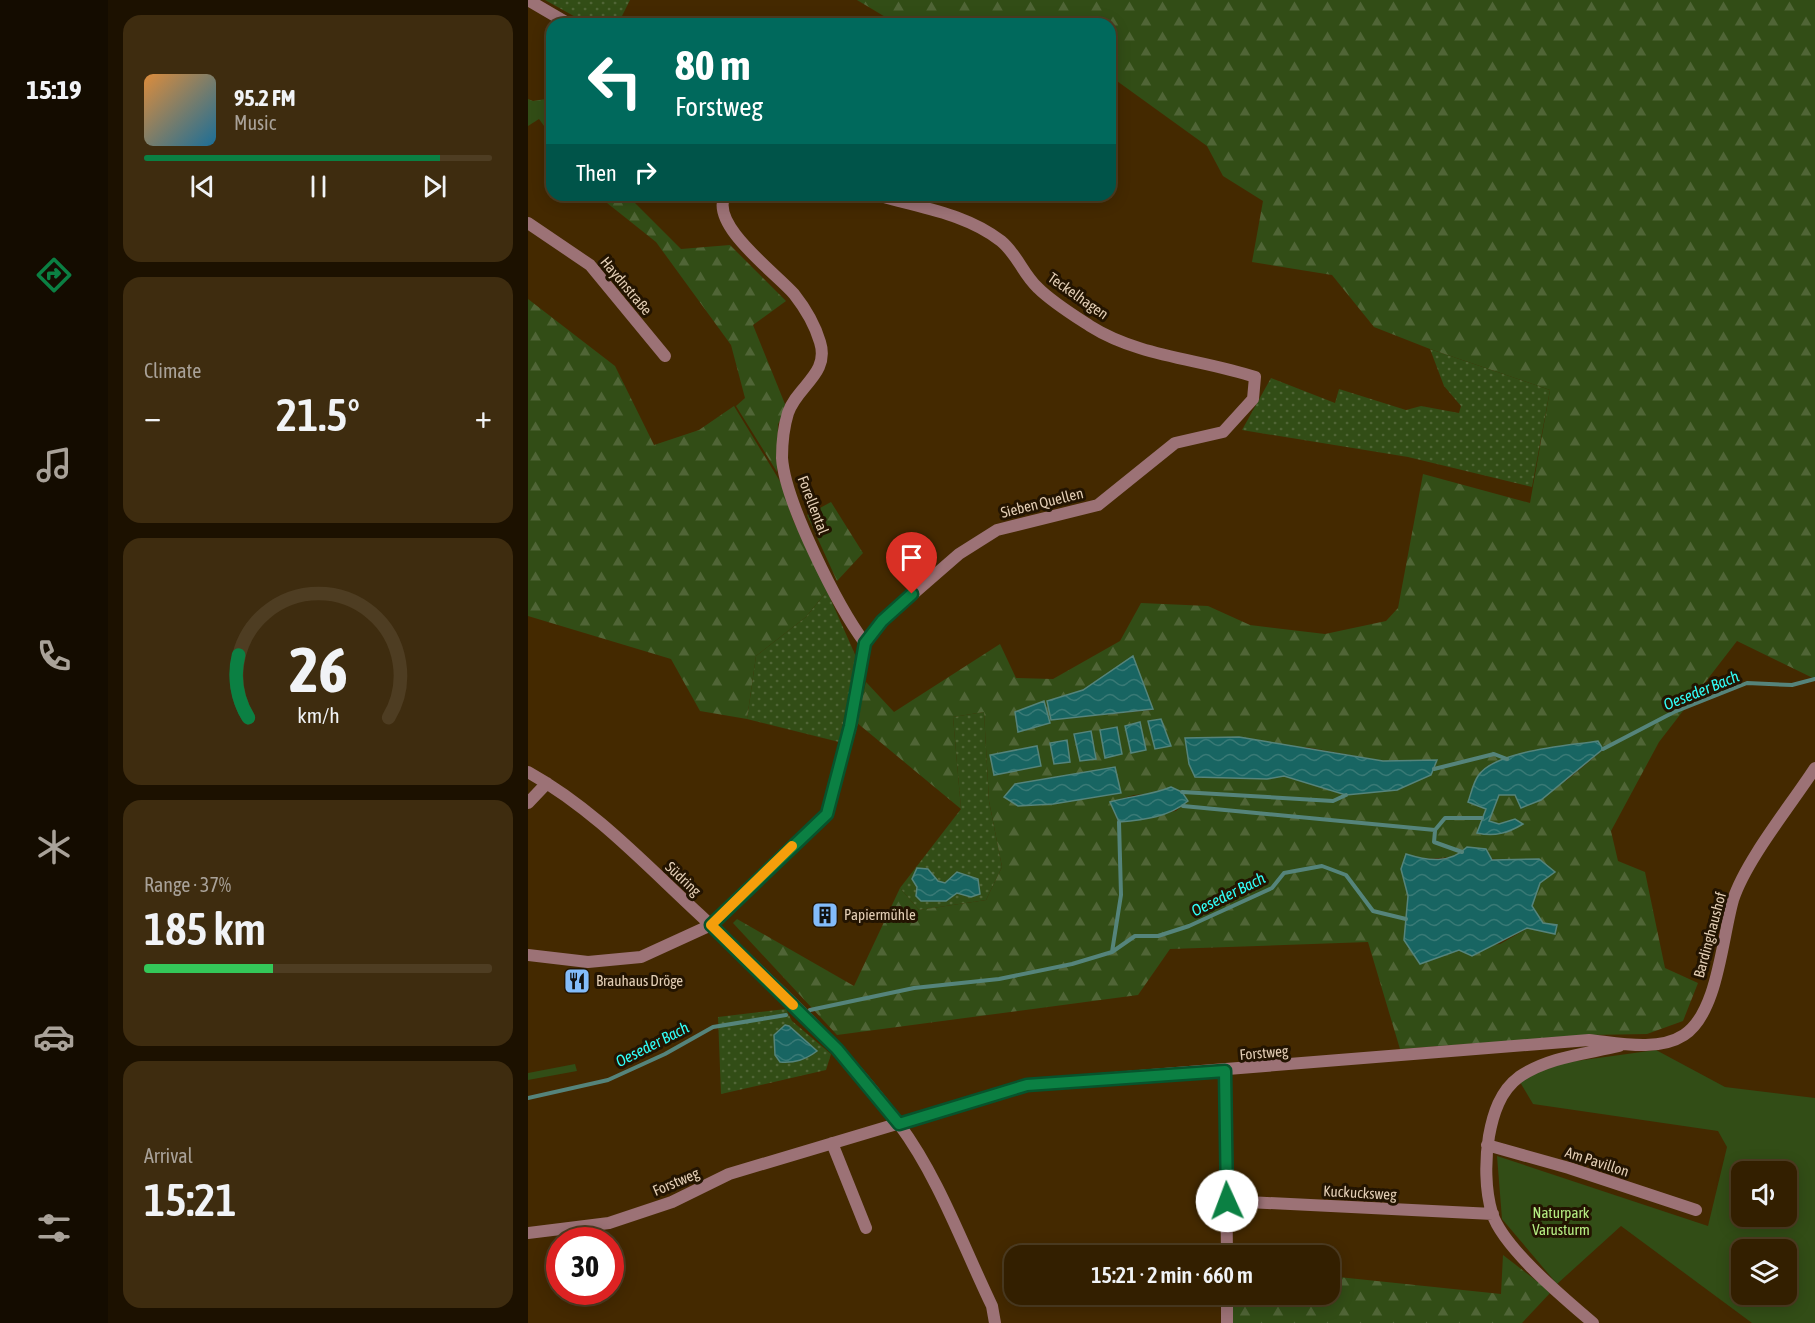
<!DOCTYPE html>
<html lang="en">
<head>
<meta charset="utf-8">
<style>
  body { margin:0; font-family:"Asap Condensed",sans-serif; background:#3e2c0f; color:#f1f3f6; height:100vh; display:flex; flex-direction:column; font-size:22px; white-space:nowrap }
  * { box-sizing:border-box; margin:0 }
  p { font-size:20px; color:#a9a299 }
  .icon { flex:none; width:33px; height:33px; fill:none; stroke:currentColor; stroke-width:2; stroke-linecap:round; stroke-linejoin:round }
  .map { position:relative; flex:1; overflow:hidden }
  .panel { display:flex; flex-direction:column; gap:15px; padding:15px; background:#1c1100; width:420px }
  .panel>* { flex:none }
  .hud { position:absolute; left:18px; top:18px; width:570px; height:183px; border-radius:18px; box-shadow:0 3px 15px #0003,0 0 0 2px #4e3d22; background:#00695c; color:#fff; overflow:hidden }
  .controls { position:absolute; left:1203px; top:1161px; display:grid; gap:12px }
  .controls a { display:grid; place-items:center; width:66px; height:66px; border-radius:12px; background:#331f00; box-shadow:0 3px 15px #0003,0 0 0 2px #4e3d22; font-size:30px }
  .speed { position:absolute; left:18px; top:1227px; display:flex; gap:12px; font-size:30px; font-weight:700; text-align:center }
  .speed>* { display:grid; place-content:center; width:78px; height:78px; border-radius:50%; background:#331f00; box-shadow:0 3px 15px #0003,0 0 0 2px #4e3d22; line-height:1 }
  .speed .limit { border:9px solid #d22; background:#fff; color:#111 }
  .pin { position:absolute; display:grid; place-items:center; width:51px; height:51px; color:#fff; margin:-62px -26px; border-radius:50% 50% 50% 0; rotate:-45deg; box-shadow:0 0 6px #0007 }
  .pin .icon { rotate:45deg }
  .me { position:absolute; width:66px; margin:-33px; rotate:358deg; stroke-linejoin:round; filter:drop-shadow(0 0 4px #0008) }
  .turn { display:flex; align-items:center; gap:21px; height:126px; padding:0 30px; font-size:27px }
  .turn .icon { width:78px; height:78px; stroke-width:2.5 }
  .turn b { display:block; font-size:42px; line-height:51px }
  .then { display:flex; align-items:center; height:57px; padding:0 30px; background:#0003; gap:12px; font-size:22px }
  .big { font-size:45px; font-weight:600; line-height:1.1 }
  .panel .tile { flex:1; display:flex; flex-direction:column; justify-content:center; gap:9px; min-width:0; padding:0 21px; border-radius:18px; background:#3e2c0f }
  .panel .dial { align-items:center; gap:0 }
  .dial svg { height:156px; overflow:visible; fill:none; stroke:#4e3d22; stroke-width:7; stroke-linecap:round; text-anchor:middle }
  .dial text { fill:#f1f3f6; stroke:none }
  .song { display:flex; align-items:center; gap:18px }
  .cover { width:72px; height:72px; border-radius:9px; background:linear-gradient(135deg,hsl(30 70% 55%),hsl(200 70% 35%)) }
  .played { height:6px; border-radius:3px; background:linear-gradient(90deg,#0b8043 85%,#4e3d22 85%) }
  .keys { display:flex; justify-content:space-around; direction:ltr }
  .heat { display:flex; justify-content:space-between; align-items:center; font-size:33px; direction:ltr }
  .charge { height:9px; border-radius:4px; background:linear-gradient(90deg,#34c759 37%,#4e3d22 0) }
  .trip { position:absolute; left:476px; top:1245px; width:336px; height:60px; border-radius:18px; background:#331f00; box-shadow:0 3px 15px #0003,0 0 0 2px #4e3d22; font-weight:600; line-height:60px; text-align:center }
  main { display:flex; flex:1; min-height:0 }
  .tab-bar { display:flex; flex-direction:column; width:108px; justify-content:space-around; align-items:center; background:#140c00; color:#a9a299 }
  .tab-bar .icon { width:42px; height:42px }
  .tab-bar .on { color:#0b8043 }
  .tab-bar b { font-size:27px; color:#f1f3f6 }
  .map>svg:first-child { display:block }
</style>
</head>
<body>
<main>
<nav class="tab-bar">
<b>15:19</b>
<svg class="icon on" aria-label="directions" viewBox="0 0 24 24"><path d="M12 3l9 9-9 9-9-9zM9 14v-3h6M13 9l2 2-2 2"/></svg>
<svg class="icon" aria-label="music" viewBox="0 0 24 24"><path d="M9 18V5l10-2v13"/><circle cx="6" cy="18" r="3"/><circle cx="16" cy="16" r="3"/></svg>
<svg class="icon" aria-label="phone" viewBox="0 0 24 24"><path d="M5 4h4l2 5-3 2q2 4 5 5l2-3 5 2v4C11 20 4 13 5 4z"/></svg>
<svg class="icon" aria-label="climate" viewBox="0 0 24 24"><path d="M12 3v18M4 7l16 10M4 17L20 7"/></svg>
<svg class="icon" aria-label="car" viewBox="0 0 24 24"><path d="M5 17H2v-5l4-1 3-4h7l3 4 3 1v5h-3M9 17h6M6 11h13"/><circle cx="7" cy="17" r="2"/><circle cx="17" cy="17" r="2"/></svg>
<svg class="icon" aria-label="filters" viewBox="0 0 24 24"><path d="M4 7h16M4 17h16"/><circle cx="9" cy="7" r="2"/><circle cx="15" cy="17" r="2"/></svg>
</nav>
<section class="panel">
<div class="tile">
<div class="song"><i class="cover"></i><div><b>95.2 FM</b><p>Music</p></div></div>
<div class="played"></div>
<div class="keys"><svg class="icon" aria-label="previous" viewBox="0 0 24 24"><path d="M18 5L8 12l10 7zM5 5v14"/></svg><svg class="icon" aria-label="pause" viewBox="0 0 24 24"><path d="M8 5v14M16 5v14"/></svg><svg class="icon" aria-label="next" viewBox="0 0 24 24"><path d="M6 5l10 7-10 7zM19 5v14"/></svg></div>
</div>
<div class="tile"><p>Climate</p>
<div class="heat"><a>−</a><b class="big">21.5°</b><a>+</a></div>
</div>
<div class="tile dial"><svg viewBox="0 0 100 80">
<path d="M14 69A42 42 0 1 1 86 69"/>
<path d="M14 69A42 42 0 0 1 9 37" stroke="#0b8043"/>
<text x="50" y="56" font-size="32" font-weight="700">26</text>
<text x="50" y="72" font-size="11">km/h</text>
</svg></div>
<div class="tile"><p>Range · 37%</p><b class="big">185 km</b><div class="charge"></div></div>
<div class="tile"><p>Arrival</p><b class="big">15:21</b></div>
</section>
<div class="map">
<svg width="1287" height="1323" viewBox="0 0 1287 1323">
  <defs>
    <pattern id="grass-dots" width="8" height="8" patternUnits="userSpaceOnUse" patternTransform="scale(1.5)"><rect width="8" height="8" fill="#324d16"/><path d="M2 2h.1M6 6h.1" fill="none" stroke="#506536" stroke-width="1.8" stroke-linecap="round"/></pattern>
    <pattern id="forest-firs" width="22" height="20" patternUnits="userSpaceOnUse" patternTransform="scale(1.5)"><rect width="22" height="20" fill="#324d16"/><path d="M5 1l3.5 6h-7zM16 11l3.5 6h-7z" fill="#506536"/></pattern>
    <pattern id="water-waves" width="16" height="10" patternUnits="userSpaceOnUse" patternTransform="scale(1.5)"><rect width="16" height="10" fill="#186562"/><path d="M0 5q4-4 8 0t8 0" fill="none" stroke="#397a76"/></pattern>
  </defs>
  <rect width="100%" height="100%" fill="#442900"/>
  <!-- grass -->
  <path fill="url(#grass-dots)" d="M17 0H102L90 24H60Z
    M902 349 1022 390 1004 487 880 457 714 430 743 378 807 403 811 389 878 410 893 406 931 413 933 406 916 386Z
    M299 591 329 659 311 742 219 719 228 656 278 617Z
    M456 712 461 801 474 867 458 900 391 910 372 888 433 809 425 717Z
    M258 1009 264 1021 303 1054 298 1070 193 1094 190 1017Z"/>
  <!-- forest -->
  <path fill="url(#forest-firs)" fill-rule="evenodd" d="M329 0H1287V679L1209 641 1131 742 1083 831 1090 861 1117 872 1137 968 1170 983 1155 1021 1119 1034 1062 1035 872 1049 840 942 642 949 610 995 309 1035 205 923 209 919 326 986 372 888 391 910 458 900 474 867 461 801 456 712 425 717 433 809 328 722 338 682 366 712 472 644 488 678 525 679 592 641 613 603 680 606 722 625 797 634 858 621 870 608 895 474 1002 503 1022 390 902 349 846 327 804 275 724 262 735 201 695 176 679 146 582 76V24H369ZM605 657 625 710 523 720 519 701 555 690ZM1070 741 1075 750 1038 781 987 795H971L960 821 971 824 987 819 950 833 958 809 940 802 962 764 1008 750ZM778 747 855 761H909L903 775 869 790 818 795 756 776 739 779 667 777ZM587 767 593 793 525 804 490 806ZM628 793 660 801 648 811 590 822 582 802 606 795ZM879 854C902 862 907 857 930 857 957 857 983 862 1011 859L1012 883 1004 906 1015 923 1029 925 1027 933 1000 928 972 944 931 950 892 964 876 940 880 896 873 869Z
    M24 98V137L11 119 0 126V99L5 101Z
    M69 195H99L153 249 202 245 258 301 225 325 259 409 250 424 249 472 208 406 217 398 203 345 128 242Z
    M0 299 87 366 126 445 171 430 206 406 253 483 265 520 299 591 278 617 228 656 219 719 172 711 143 659 0 616Z
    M303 502 335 553 309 581 279 515Z
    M975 1255 1023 1292 994 1323H703V1295L801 1294V1276L973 1294Z"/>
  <!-- garden -->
  <path fill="#324d16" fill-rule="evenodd" d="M1128 1050 1197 1087 1287 1098V1323H1224L1093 1226 1029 1284 974 1219 969 1156 1180 1226 1199 1147 1190 1131 1005 1104 992 1082 1019 1065ZM1214 1172H1258V1216H1214ZM1214 1250H1258V1294H1214Z
    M47 1064 49 1071 0 1080V1073Z"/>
  <!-- water -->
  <path fill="url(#water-waves)" stroke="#55847b" stroke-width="1.5" d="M605 656 625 709 523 720 519 701 555 690Z
    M516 701 522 723 490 732 487 712Z
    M633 719 643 746 627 749 620 721Z
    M612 722 618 750 603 753 597 726Z
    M589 727 594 754 577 758 572 730Z
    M563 731 568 759 552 761 546 734Z
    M711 737 855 761 909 760 903 775 869 790 818 795 756 776 739 779 667 777 661 764 657 738Z
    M539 740 542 762 526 764 522 743Z
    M1070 741 1075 749 1013 800 993 808 987 795H971L961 821 971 824 987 819 995 824C980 833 967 837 949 833L958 809 940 802C943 794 945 783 950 776 967 750 1041 746 1070 741Z
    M509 746 513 766 466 775 462 755Z
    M587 767 593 793 525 804 490 806 476 797 487 784Z
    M643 787 654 792 660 801C641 817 616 820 591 822L582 802C603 796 624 795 643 787Z
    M939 847 958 849 964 860 1011 859 1027 872 1012 883 1004 906 1015 923 1029 925 1027 934 999 928 944 956 931 950 892 964 876 940 880 896 873 869 878 854C900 861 922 864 939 847Z
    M389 868 400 869 410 881 417 883 429 872 450 879 452 894 443 897 429 893 418 901H393L388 896 389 887 384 879Z
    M257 1025 261 1026 289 1051C277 1060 267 1063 252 1062L247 1055 246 1035Z"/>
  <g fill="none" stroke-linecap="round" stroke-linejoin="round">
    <!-- stream -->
    <path stroke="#55847b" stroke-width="4" d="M1075 749 1146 712 1219 683 1264 685 1287 679
      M906 769 966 754 979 759
      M654 792 805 801 818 795
      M655 806 907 830 917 818H954
      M907 831 906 842 934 852
      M584 952 607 936H630L661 926 744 888 756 873 794 866 818 875 845 911 878 919
      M282 1010 386 988 471 979 544 964 584 952 593 895 591 822
      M0 1098 80 1080 137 1054 185 1027 258 1015"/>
    <!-- minor -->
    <path stroke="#9c7276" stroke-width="12" d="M0 0 41 24
      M197 195C181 225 248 273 266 294 277 308 287 325 292 342 302 374 269 386 260 413 256 426 254 443 254 458 257 502 310 607 337 643
      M0 223 62 265 137 356
      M0 772C65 808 117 864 171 914 241 980 314 1046 371 1124 411 1178 435 1246 464 1306L467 1323
      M0 803 19 783
      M0 955 60 962 113 957 183 925 299 814 323 726 337 643 354 621 431 554 469 530 570 505 647 443 695 432 725 399 727 377C673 359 611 357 562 326 545 315 524 302 510 288 495 274 489 254 473 241 437 213 392 208 349 195
      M697 1071 699 1256
      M304 1143 338 1228
      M959 1145 1041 1168 1168 1210
      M699 1201 965 1214
      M0 1233 81 1223 144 1202 201 1174 499 1085 1061 1040C1090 1043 1130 1052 1156 1035 1190 1013 1194 938 1205 900 1218 860 1263 805 1287 768
      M699 1323V1294
      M1065 1323C1037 1299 975 1248 964 1213 957 1190 957 1160 961 1136 965 1114 972 1091 991 1077 1020 1057 1057 1054 1091 1046"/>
  </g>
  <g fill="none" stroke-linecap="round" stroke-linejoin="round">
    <defs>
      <path id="route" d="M384 594 354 621 337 643 322 726 299 814 183 925 309 1049 371 1124 499 1085 697 1071 699 1201"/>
    </defs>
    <!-- route casing -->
    <use href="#route" stroke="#07532c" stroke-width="15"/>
    <!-- route -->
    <use href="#route" stroke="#0b8043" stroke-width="10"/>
    <!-- slow -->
    <path stroke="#f59e0b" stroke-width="10" d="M264 846 183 925 265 1005"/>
  </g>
  <!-- icons -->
  <defs>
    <symbol id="building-square" viewBox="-11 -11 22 22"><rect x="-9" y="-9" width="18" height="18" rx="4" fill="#83bcfb" stroke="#231401"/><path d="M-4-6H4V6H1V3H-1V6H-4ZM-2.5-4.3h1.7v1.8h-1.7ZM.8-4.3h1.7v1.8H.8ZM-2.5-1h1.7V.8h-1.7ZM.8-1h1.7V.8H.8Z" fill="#111"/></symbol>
    <symbol id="restaurant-square" viewBox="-11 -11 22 22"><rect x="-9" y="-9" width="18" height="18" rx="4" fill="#83bcfb" stroke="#231401"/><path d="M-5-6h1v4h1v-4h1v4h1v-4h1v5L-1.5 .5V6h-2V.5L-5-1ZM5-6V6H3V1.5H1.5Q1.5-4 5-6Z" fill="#111"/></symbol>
  </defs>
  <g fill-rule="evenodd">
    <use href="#building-square" x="282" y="900" width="30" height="30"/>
    <use href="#restaurant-square" x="34" y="966" width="30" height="30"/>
  </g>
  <g text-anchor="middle" stroke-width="6" stroke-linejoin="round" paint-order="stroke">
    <!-- street labels -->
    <g font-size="15" fill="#e3ceb5" stroke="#231401">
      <text transform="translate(98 286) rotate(50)" y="5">Haydnstraße</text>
      <text transform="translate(550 296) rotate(35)" y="5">Teckelhagen</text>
      <text transform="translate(514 503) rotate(-14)" y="5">Sieben Quellen</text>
      <text transform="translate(285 505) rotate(69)" y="5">Forellental</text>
      <text transform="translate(155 879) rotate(43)" y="5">Südring</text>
      <text transform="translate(1182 935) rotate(-75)" y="5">Bardinghaushof</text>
      <text transform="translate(736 1053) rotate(-5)" y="5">Forstweg</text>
      <text transform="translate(1069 1162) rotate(18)" y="5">Am Pavillon</text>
      <text transform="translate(148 1182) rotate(-23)" y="5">Forstweg</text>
      <text transform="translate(832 1193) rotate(3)" y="5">Kuckucksweg</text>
    </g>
    <!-- poi labels -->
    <g font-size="15" fill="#e3ceb5" stroke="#231401" text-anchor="start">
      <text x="316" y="920">Papiermühle</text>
      <text x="68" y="986">Brauhaus Dröge</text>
    </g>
    <!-- park labels -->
    <g font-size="15" fill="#b6ee83" stroke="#231401">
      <text x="1033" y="1218">Naturpark<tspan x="1033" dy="17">Varusturm</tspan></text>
    </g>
    <!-- water labels -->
    <g font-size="16" font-style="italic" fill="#31fef8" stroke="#231401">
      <text transform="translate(1173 690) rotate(-22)" y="6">Oeseder Bach</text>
      <text transform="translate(700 894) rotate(-26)" y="6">Oeseder Bach</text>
      <text transform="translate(124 1044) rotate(-27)" y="6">Oeseder Bach</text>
    </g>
  </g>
</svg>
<div class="controls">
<a><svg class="icon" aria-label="sound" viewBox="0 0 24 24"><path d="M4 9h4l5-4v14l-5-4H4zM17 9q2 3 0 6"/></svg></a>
<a><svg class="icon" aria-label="layers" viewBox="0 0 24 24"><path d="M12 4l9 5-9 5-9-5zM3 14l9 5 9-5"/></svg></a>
</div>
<div class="speed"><div class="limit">30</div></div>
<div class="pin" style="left:384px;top:594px;background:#d93025"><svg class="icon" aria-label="arrive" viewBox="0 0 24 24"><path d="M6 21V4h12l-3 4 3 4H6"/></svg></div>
<svg class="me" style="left:699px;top:1201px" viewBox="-20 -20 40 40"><circle r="19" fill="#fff"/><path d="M0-13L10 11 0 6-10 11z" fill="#0b8043"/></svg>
<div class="trip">15:21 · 2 min · 660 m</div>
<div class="hud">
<div class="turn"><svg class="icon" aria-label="left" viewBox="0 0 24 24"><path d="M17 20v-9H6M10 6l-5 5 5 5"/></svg><div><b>80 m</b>Forstweg</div></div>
<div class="then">Then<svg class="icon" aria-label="right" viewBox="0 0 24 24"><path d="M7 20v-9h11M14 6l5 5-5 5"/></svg></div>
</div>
</div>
</main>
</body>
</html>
